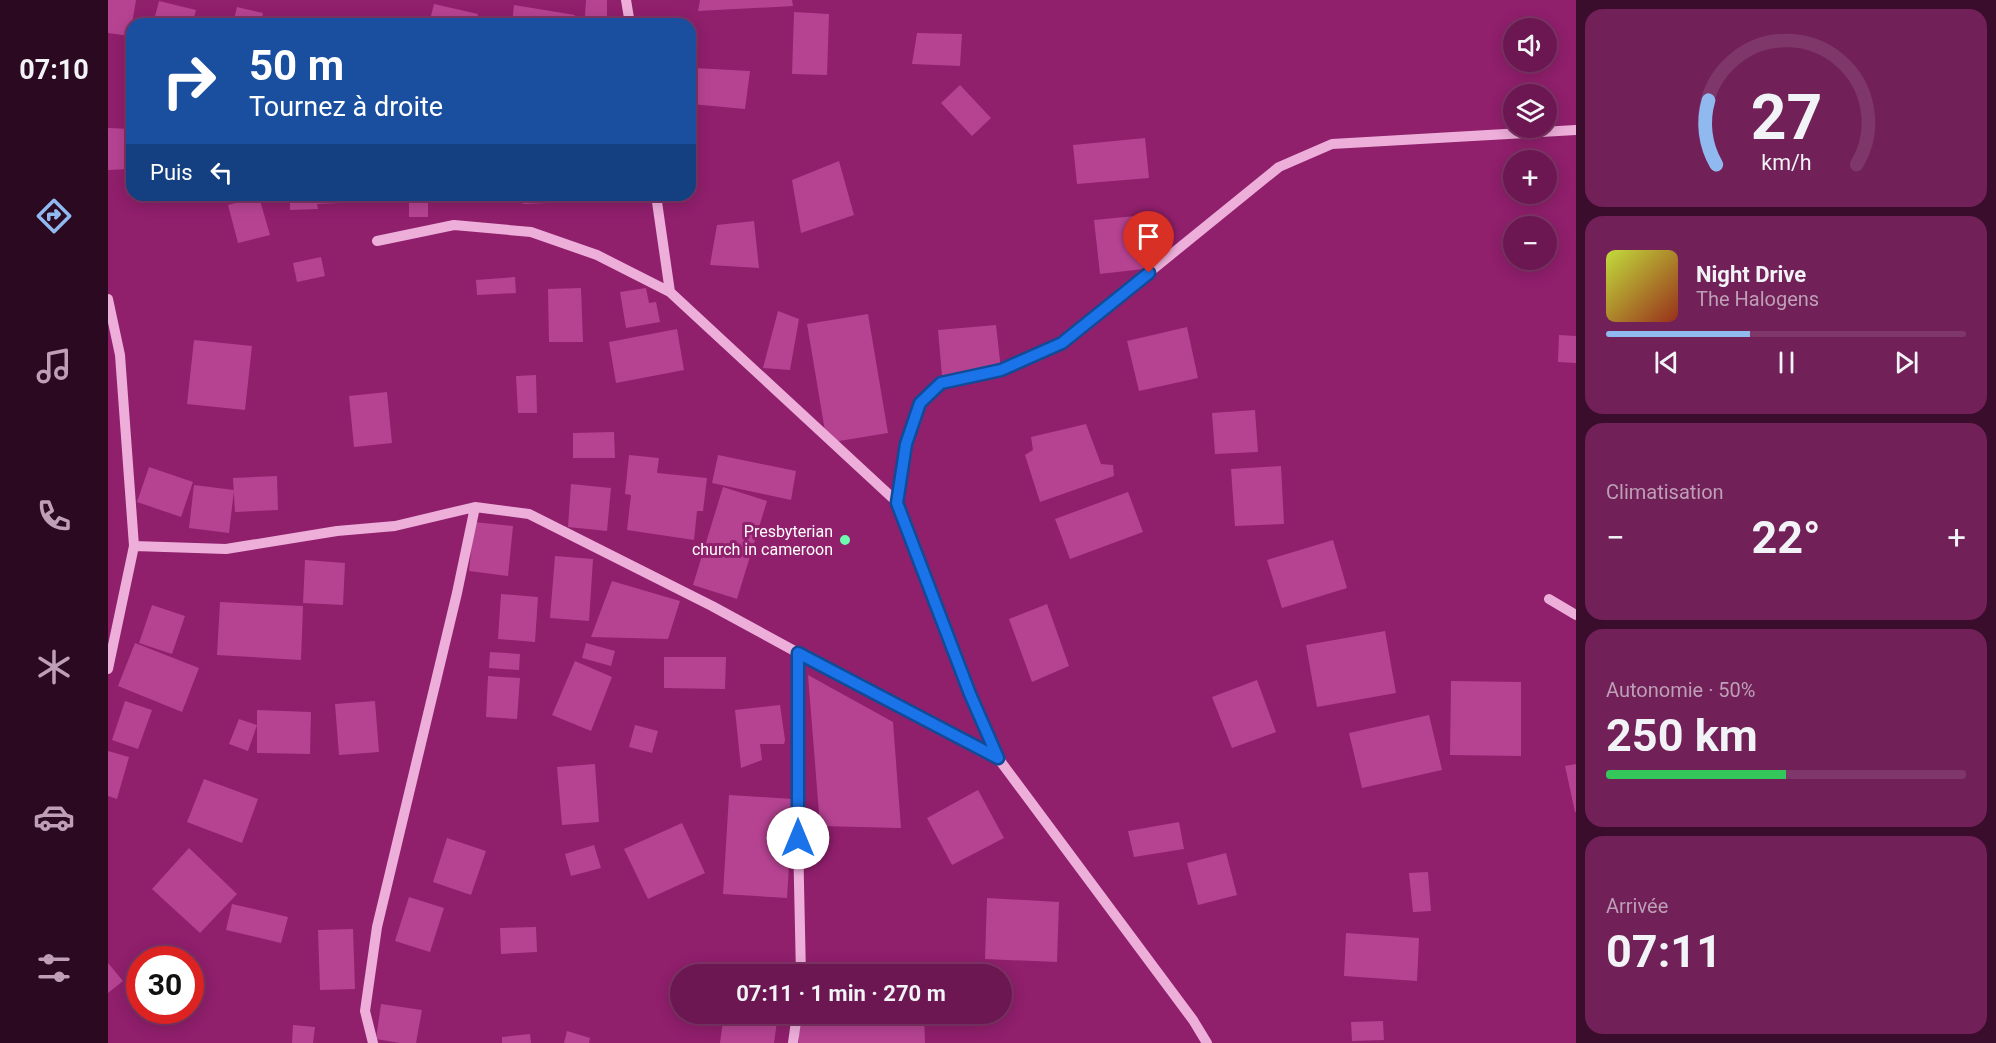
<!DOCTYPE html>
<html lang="fr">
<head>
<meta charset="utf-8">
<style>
  body { margin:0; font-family:Roboto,sans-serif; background:#712058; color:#f1f3f6; height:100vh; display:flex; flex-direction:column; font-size:22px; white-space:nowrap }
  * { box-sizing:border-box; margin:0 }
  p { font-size:20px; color:#be9fb7 }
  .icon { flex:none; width:33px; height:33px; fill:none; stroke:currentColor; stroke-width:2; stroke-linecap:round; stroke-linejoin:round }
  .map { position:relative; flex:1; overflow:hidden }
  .drawer { display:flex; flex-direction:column; gap:9px; padding:9px; background:#3b0d2d; width:420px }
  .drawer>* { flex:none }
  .banner { position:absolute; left:18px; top:18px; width:570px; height:183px; border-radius:18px; box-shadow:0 3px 15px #0003,0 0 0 2px #7f3668; background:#1a4fa0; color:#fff; overflow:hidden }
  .tools { position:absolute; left:1395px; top:18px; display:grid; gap:12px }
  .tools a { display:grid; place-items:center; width:54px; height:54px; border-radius:50%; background:#6c1751; box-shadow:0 3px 15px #0003,0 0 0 2px #7f3668; font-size:30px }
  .speed { position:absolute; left:18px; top:946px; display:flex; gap:12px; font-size:30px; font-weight:700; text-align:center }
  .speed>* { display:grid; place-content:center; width:78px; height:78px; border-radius:50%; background:#6c1751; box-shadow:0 3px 15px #0003,0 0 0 2px #7f3668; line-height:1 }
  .speed .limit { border:9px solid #d22; background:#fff; color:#111 }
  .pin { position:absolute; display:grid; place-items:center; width:51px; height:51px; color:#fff; margin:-62px -26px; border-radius:50% 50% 50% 0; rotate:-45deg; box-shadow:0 0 6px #0007 }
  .pin .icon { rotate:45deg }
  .me { position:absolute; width:66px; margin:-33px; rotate:0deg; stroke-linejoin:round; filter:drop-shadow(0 0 4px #0008) }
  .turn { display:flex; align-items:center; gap:21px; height:126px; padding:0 24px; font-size:27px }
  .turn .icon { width:78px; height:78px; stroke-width:2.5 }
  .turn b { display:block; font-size:42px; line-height:51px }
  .then { display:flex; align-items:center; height:57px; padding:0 24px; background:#0003; gap:12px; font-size:22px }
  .big { font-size:45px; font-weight:700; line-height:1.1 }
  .drawer .card { flex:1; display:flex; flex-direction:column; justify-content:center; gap:9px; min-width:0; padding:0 21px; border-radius:18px; background:#712058 }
  .drawer .dial { align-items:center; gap:0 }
  .dial svg { height:156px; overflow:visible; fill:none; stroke:#7f3668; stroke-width:7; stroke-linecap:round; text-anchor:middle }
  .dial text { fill:#f1f3f6; stroke:none }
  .song { display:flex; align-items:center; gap:18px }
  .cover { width:72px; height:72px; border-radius:9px; background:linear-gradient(135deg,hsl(70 70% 55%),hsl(10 70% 35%)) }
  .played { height:6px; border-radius:3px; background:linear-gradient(90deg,#90b9f0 40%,#7f3668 40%) }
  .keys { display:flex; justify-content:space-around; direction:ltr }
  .heat { display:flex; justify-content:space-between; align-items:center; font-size:33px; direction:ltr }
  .charge { height:9px; border-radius:4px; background:linear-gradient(90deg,#34c759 50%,#7f3668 0) }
  .trip { position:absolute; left:562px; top:964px; width:342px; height:60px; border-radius:30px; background:#6c1751; box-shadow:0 3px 15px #0003,0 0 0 2px #7f3668; font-weight:700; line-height:60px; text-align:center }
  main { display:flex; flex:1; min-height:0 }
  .tab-bar { display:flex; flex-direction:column; width:108px; justify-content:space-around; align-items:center; background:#2b0920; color:#be9fb7 }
  .tab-bar .icon { width:42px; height:42px }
  .tab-bar .selected { color:#90b9f0 }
  .tab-bar b { font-size:27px; color:#f1f3f6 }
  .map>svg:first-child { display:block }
</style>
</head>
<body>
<main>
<nav class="tab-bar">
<b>07:10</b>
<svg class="icon selected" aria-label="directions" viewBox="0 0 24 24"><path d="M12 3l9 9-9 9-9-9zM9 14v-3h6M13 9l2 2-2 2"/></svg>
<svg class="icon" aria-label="music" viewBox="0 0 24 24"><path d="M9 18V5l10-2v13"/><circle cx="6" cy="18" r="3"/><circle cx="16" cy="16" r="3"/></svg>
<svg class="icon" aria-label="phone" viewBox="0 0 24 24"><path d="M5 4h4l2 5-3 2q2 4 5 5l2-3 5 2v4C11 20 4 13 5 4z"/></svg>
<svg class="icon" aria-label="climate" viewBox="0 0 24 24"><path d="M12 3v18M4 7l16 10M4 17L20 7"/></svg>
<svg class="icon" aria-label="car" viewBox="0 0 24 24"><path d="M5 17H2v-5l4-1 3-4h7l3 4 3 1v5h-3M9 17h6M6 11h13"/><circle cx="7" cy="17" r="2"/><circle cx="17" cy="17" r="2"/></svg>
<svg class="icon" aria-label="filters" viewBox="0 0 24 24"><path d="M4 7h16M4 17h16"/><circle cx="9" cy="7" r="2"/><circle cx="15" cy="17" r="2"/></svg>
</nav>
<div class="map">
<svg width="1468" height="1043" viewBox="0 0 1468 1043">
  <rect width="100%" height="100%" fill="#901f6c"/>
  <!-- building -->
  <path fill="#b64392" d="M0 0H28L22 36 0 33Z
    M478 0H499V17L477 16Z
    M592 0H684L685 6 590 11Z
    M51 1 88 10 84 24H45Z
    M326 4 370 14 368 24H321Z
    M406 5 467 15 465 24H404Z
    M129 7 155 13 153 24H125Z
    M686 12 721 14 719 75 684 74Z
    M809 33 854 34 852 66 804 64Z
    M586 68 642 71 637 109 583 104Z
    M852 85 883 118 864 136 833 103Z
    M0 128 24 129 22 169 0 170Z
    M1037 138 1041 178 969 184 965 145Z
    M731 161 746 215 693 233 684 180Z
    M182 195H252V202L209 204 210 209 182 210Z
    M301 195H320V217H301Z
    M415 195H462V202L415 204Z
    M151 197 162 235 130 243 120 205Z
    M1038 215 1044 268 992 274 986 220Z
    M646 221 651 268 602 265 609 225Z
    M213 257 217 276 189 282 185 263Z
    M407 277 408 293 369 295 368 280Z
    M473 288 475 342H441L440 289Z
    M538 288 541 303 548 302 552 322 518 328 512 292Z
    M670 311 691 319 682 370 655 368Z
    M760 314 780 433 719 443 699 324Z
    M888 325 893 370 834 376 830 330Z
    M1079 327 1090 378 1031 391 1019 341Z
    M569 329 576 370 508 383 501 342Z
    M1451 335 1468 336V363L1450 362Z
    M86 340 144 346 137 410 79 404Z
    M428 375 429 413H410L408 376Z
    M279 392 284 443 246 447 241 396Z
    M1147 410 1150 452 1107 454 1104 413Z
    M978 424 993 464 1005 465 1006 476 932 502 917 455 925 450 923 437Z
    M506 432 507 458H465V433Z
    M521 455 551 458 549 473 599 478 595 511H589L586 540 519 530 523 495 517 494Z
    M610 455 688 471 683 500 604 483Z
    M1173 466 1176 524 1127 526 1123 469Z
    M41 467 85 482 73 517 29 502Z
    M169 476 170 510 127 512 125 478Z
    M463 484 503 488 499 531 460 527Z
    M86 485 126 490 121 533 81 528Z
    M615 487 659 501 629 599 585 585Z
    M1020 492 1035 532 962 559 947 519Z
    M366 522 405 526 400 576 361 571Z
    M1225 540 1239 588 1174 608 1159 560Z
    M447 556 485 559 481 621 442 618Z
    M197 560 237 563 235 605 195 603Z
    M504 581 572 601 560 639 483 637Z
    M393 594 430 597 427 642 390 639Z
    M112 602 195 606 193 660 109 655Z
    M939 604 961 666 924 682 901 619Z
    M44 605 77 616 64 654 31 643Z
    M1277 631 1288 693 1209 707 1198 645Z
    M27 643 91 668 74 712 10 686Z
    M478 643 507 651 503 666 474 658Z
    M382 652 412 654 411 670 381 668Z
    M556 657H618L617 689 556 688Z
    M467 661 504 677 483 731 444 715Z
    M700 675 785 722 793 828 712 826Z
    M380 676 412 678 409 719 378 717Z
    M1149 680 1168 732 1124 748 1104 697Z
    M1343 681 1413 682V756L1342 755Z
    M17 701 44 710 30 749 4 740Z
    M267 701 271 752 231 755 227 704Z
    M672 705 677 740 676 744H652L654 760 633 768 627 710Z
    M149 710 203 712 202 754 149 753V725L140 751 121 744 131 719 149 725Z
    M1321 715 1334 770 1254 788 1241 733Z
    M527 725 550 731 544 753 521 747Z
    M0 751 21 757 9 799 0 796Z
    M487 764 491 822 454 825 449 767Z
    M1468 764V812H1467L1457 766Z
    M96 779 150 799 134 843 79 822Z
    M870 790 896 838 844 865 819 818Z
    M621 795 685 799 679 898 615 894Z
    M1071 822 1076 849 1026 857 1020 831Z
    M574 823 597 873 540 899 516 849Z
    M339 838 378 851 363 895 325 882Z
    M486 845 493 868 463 876 457 854Z
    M81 848 129 894 92 933 44 889Z
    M1118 853 1129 895 1090 905 1079 863Z
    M1320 872 1323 911 1305 912 1301 873Z
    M301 897 336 908 322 952 287 941Z
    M879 898 951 902 949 962 877 959Z
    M124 904 180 917 173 943 118 930Z
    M428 927 429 952 393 954 392 928Z
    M245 929 247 989 212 990 210 930Z
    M1238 933 1311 938 1309 981 1236 976Z
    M0 963 15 981 0 993Z
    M273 1004 314 1010 308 1043H292L268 1039Z
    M616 1014H670L666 1043H612Z
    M690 1014H816L817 1043H691Z
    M1275 1021 1276 1040 1244 1041 1243 1022Z
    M185 1025 207 1027 205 1043H184Z
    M459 1031 482 1038 481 1043H456Z
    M422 1034 423 1043H394V1037Z"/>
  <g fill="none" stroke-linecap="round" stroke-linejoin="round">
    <!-- minor -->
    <path stroke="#edaeda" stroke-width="10" d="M518 0 522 24
      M548 195 562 292
      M269 241 346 225 423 232 489 255 562 292 790 503
      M0 299 12 355 26 546 0 669
      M26 546 118 549 229 531 287 526 367 507 421 514 604 606 773 698 890 758
      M1441 599 1468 615
      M690 653V838L693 975
      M265 1043 257 1011 269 927 349 593 367 507
      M685 1043 689 1014
      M1099 1043 1085 1020 890 758 862 694 790 503 798 444 812 403 833 383 893 370 954 343 1171 167 1224 144 1468 130"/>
  </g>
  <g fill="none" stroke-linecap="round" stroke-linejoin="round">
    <defs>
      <path id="route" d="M690 838V653L890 758 862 694 789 503 798 444 812 403 833 383 893 370 954 343 1041 273"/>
    </defs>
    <!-- route casing -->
    <use href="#route" stroke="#114b97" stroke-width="15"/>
    <!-- route -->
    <use href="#route" stroke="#1a73e8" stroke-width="10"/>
  </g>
  <!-- markers -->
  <circle fill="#6efbb0" stroke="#901f6c" stroke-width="2" cx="737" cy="540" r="6"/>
  <g text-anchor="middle" stroke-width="6" stroke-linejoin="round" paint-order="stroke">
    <!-- poi labels -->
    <g font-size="16" fill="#fff" stroke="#901f6c" text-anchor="end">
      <text x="725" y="537">Presbyterian<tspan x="725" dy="18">church in cameroon</tspan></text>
    </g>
  </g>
</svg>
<div class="tools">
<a><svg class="icon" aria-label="sound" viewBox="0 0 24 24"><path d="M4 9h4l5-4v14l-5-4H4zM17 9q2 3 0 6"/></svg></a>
<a><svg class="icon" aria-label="layers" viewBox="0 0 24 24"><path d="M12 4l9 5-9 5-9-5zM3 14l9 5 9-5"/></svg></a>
<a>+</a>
<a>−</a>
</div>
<div class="speed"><div class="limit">30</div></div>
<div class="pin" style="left:1041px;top:273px;background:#d93025"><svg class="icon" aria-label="arrive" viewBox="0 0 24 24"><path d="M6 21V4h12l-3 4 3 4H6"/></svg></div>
<svg class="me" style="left:690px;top:838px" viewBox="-20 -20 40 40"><circle r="19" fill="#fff"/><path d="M0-13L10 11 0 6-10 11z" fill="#1a73e8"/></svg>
<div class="trip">07:11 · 1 min · 270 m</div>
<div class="banner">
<div class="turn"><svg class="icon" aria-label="right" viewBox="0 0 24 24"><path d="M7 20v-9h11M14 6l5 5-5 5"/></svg><div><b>50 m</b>Tournez à droite</div></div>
<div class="then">Puis<svg class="icon" aria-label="left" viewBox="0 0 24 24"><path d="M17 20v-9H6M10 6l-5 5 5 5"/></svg></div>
</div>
</div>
<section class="drawer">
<div class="card dial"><svg viewBox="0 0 100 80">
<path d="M14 69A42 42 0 1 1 86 69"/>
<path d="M14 69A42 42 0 0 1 10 36" stroke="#90b9f0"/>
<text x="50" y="56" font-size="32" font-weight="700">27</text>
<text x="50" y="72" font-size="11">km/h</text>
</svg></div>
<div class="card">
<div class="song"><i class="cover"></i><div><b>Night Drive</b><p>The Halogens</p></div></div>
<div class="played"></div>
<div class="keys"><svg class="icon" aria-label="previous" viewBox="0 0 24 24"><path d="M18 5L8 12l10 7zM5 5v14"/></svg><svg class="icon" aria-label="pause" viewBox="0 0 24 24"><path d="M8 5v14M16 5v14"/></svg><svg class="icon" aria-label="next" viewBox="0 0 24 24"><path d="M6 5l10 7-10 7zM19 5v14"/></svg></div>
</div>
<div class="card"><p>Climatisation</p>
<div class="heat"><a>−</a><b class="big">22°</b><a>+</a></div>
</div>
<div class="card"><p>Autonomie · 50%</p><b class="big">250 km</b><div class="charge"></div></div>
<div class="card"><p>Arrivée</p><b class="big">07:11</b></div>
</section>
</main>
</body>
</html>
